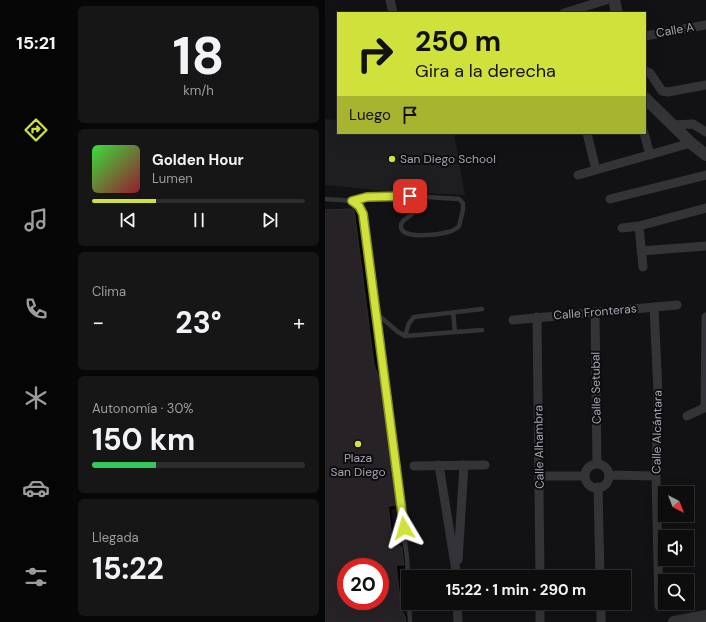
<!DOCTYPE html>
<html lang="es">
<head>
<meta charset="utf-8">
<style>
  body { margin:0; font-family:"DM Sans",sans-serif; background:#171617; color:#f1f3f6; height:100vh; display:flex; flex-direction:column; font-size:15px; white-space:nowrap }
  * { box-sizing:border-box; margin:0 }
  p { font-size:13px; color:#9b9c9e }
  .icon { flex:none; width:22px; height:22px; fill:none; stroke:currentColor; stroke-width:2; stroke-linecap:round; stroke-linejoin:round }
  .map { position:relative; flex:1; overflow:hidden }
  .panel { display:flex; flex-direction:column; gap:6px; padding:6px; background:#080708; width:253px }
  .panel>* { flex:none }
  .banner { position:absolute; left:12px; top:12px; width:309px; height:122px; border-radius:0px; box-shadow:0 4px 16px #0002,0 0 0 1px #2e2d2e; background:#d0e13b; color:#111; overflow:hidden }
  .needle { width:26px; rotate:138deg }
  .tools { position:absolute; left:333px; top:486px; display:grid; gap:8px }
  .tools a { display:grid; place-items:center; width:36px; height:36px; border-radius:0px; background:#0e0d0e; box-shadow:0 4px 16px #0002,0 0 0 1px #2e2d2e; font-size:20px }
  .speed { position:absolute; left:12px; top:558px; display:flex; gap:8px; font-size:20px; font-weight:700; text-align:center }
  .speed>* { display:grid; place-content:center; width:52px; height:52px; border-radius:50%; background:#0e0d0e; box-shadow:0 4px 16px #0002,0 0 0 1px #2e2d2e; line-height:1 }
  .speed .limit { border:6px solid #d22; background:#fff; color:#111 }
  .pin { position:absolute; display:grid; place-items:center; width:34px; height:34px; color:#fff; margin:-17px; border-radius:8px; box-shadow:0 2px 6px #0006 }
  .me { position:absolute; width:44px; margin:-22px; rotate:353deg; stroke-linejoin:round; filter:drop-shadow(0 0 3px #0008) }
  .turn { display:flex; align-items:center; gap:14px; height:84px; padding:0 12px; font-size:18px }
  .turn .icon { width:52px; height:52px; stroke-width:2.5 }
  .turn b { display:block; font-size:28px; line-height:34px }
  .then { display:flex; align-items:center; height:38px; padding:0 12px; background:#0003; gap:8px; font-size:15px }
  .big { font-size:30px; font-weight:700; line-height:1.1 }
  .panel .widget { flex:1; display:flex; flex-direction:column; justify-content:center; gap:6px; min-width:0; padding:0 14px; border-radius:6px; background:#171617 }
  .panel .dial { align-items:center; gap:0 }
  .dial b { font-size:52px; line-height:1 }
  .song { display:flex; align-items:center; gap:12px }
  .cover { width:48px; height:48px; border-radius:6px; background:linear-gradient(135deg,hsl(120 70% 55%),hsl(350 70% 35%)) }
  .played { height:4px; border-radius:2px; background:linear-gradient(90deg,#d0e13b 30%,#2e2d2e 30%) }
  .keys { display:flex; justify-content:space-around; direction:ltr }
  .heat { display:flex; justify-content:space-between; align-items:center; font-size:22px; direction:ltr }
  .charge { height:6px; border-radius:3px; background:linear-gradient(90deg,#34c759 30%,#2e2d2e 0) }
  .trip { position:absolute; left:76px; top:570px; width:230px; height:40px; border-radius:0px; background:#0e0d0e; box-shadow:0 4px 16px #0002,0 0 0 1px #2e2d2e; font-weight:700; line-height:40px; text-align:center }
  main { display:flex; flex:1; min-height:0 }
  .dock { display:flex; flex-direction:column; width:72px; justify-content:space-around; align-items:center; background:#060506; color:#9b9c9e }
  .dock .icon { width:28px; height:28px }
  .dock .active { color:#d0e13b }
  .dock b { font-size:18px; color:#f1f3f6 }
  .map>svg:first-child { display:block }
</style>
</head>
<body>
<main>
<nav class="dock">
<b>15:21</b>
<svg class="icon active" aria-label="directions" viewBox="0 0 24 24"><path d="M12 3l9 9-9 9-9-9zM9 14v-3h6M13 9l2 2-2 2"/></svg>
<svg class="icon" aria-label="music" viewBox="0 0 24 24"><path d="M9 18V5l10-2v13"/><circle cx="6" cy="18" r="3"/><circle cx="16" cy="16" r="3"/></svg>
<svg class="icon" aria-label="phone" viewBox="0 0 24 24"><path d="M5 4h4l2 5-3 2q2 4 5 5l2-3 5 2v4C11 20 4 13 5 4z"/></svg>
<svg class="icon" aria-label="climate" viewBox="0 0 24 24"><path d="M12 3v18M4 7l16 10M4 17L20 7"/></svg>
<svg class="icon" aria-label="car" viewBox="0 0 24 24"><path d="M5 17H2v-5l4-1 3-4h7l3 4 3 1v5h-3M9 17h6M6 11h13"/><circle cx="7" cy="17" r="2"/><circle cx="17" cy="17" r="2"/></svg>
<svg class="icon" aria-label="filters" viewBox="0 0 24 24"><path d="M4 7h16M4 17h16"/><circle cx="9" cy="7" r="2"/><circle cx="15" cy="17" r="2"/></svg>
</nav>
<section class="panel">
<div class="widget dial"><b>18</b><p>km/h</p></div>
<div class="widget">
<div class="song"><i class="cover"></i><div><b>Golden Hour</b><p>Lumen</p></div></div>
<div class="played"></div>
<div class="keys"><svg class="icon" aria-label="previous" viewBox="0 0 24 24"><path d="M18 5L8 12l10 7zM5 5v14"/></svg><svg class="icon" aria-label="pause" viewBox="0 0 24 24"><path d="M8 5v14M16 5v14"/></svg><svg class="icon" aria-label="next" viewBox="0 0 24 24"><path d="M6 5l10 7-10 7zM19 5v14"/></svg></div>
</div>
<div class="widget"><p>Clima</p>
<div class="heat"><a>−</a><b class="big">23°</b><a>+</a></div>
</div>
<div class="widget"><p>Autonomía · 30%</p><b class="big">150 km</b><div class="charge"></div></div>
<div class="widget"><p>Llegada</p><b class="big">15:22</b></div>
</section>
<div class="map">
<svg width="381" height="622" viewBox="0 0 381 622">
  <defs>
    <filter id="shadow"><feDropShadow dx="3" dy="3" stdDeviation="0" flood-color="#0009"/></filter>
  </defs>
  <rect width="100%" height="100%" fill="#121113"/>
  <!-- built -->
  <path fill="#1e1d20" d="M0 119 13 120V133H129L140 195 61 191 0 185Z"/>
  <!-- building -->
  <path fill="#252427" stroke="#2d2c2f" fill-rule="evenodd" filter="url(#shadow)" d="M29 209 49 365 55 380 71 505 63 506 67 540 77 548 78 558 79 565H71L76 609 80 616 81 622H0V210ZM21 567H55V601H21Z"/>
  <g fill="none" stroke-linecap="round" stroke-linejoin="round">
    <!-- service -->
    <path stroke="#343337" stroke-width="4.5" d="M0 199C18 201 29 196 38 214L82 558 83 577
      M27 201 43 197 85 196 134 199 138 203V210L134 226C131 229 128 231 123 232 115 234 74 241 76 225 77 217 91 217 93 204L85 196
      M128 312 130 332
      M51 313 73 332 80 336 157 330
      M80 336 84 323 89 317 157 309
      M84 603 85 622"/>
    <!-- minor -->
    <path stroke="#343337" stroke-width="9" d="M65 0 68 13
      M239 13 281 0
      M320 36 381 25
      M320 71 325 73 337 91 343 92 381 85
      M347 125 368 124 381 132
      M262 133 271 170
      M319 133 325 155
      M253 175 366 143
      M285 199 381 175
      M314 226 318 267
      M297 228 314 226 381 208
      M316 251 381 246
      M329 307 333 393 331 476 334 606
      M270 312 272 464
      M212 317 215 577
      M188 320 352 305
      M380 408 381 317
      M362 416 381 407
      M260 476a12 12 0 1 1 24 0a12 12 0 1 1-24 0Z
      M114 465 132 577
      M89 466 160 465
      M284 475 331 476
      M214 476H260
      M273 487 275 577
      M133 560 139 465
      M132 603 133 622
      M215 603V622
      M276 622V603"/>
    <!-- tertiary -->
    <path stroke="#343337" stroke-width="12" d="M289 0 292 13
      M320 98 366 143 381 155
      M349 622 381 616"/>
  </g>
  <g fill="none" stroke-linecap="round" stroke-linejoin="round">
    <defs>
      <path id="route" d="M79 528 38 214 34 206 27 201 42 197 85 196"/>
    </defs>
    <!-- route casing -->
    <use href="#route" stroke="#879226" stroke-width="10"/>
    <!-- route -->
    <use href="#route" stroke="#d0e13b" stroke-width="7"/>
  </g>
  <!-- markers -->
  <g fill="#d0e13b" stroke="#0d0c0e" stroke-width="1.5">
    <circle cx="67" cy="159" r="4"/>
    <circle cx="33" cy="444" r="4"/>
  </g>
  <g text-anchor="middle" stroke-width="4" stroke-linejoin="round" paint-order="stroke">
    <!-- street labels -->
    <g font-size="12" fill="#a6a4b2" stroke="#0d0c0e">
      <text transform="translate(350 30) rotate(-10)" y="4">Calle A</text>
      <text transform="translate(270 312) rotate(-5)" y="4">Calle Fronteras</text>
      <text transform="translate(271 388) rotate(-91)" y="4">Calle Setubal</text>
      <text transform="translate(332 432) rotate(-89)" y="4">Calle Alcántara</text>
      <text transform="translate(214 447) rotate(-91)" y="4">Calle Alhambra</text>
    </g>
    <!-- poi labels -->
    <g font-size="12" fill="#a6a4b2" stroke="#0d0c0e" text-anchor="start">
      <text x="75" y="163">San Diego School</text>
      <text x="33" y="462" text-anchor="middle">Plaza<tspan x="33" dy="14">San Diego</tspan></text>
    </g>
  </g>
</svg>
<div class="tools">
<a><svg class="needle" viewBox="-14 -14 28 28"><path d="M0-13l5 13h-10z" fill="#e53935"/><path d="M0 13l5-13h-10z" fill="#9b9c9e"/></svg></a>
<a><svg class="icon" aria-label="sound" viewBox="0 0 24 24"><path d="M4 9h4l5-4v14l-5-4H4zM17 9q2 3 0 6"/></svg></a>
<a><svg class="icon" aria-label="search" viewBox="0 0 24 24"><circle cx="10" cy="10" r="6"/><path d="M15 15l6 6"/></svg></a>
</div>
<div class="speed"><div class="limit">20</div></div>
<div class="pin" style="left:85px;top:196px;background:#d93025"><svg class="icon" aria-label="arrive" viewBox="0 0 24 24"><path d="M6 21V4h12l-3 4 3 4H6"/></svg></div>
<svg class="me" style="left:79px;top:528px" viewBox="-20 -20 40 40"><path d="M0-17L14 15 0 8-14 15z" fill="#d0e13b" stroke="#fff" stroke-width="4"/></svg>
<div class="trip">15:22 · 1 min · 290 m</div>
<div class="banner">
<div class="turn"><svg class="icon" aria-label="right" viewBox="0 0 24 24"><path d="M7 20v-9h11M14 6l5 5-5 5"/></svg><div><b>250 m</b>Gira a la derecha</div></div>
<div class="then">Luego<svg class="icon" aria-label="arrive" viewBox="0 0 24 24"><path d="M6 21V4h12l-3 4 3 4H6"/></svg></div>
</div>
</div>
</main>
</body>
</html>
